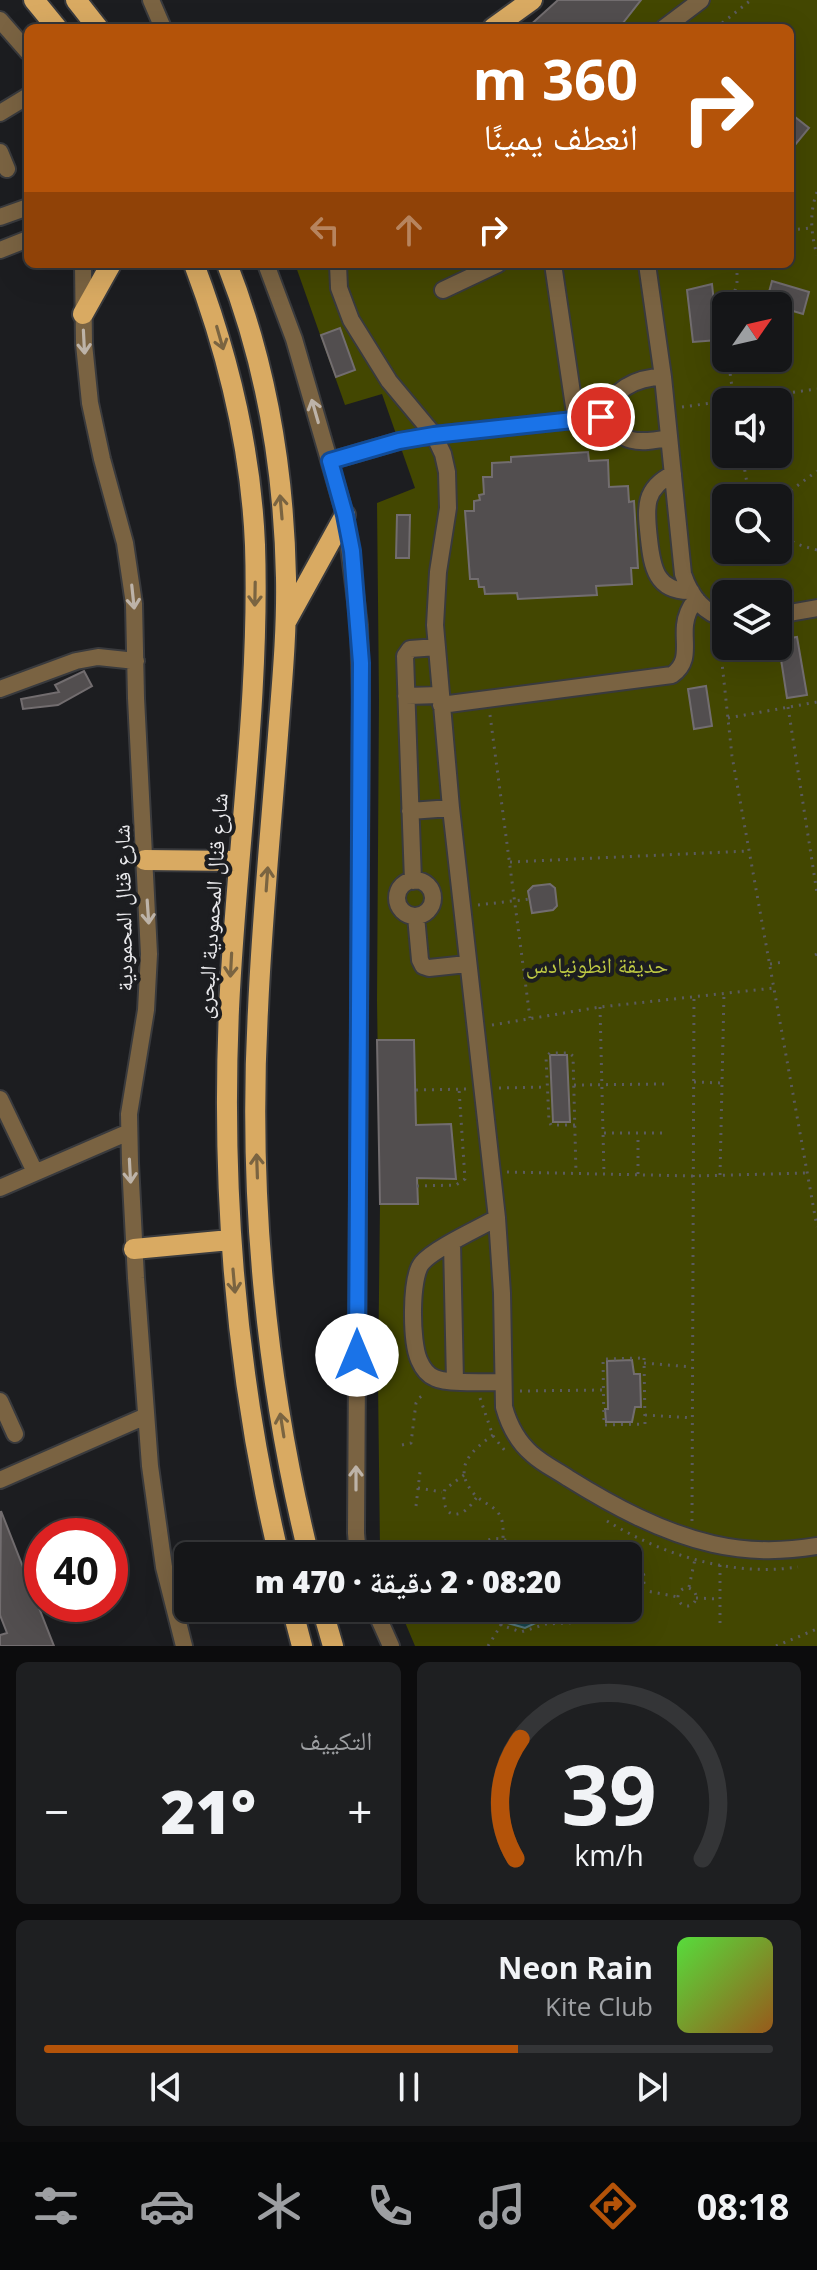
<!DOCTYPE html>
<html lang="ar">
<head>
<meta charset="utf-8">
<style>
  body { margin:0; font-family:"Open Sans","Noto Naskh Arabic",sans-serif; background:#1e1f21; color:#f1f3f6; direction:rtl; height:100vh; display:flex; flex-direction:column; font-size:30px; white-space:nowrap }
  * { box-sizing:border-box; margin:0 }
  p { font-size:26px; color:#9d9fa2 }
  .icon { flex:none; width:44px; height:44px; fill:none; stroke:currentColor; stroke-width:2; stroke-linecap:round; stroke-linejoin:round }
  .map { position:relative; height:1646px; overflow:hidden; direction:ltr }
  .sheet { display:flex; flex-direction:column; gap:16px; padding:16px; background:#0c0c0d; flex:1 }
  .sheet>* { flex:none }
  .hud { position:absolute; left:24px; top:24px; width:770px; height:244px; border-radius:12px; box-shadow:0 8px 32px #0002,0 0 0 2px #343537; direction:rtl; background:#b45309; color:#fff; overflow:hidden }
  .needle { width:52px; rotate:56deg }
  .controls { position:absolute; left:712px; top:292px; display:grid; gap:16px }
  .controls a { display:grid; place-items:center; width:80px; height:80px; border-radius:12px; background:#151618; box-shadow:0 8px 32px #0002,0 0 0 2px #343537; font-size:40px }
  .speed { position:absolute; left:24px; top:1518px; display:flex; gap:16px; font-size:40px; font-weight:700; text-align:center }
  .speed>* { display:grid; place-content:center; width:104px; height:104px; border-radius:50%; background:#151618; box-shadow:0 8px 32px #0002,0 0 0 2px #343537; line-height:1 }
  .speed .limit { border:12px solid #d22; background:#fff; color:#111 }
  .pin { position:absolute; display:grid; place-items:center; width:68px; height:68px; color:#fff; margin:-34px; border:4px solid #fff; border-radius:50%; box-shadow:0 2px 8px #0007 }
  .me { position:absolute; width:88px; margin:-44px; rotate:0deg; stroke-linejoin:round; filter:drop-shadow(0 0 6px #0008) }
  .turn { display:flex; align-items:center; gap:28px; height:168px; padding:0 24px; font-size:36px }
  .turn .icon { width:104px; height:104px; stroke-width:2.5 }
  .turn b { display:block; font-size:56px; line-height:68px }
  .lanes { display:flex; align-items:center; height:76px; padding:0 24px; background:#0003; justify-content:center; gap:40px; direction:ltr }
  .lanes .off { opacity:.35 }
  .big { font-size:60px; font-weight:800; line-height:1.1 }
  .sheet .tile { flex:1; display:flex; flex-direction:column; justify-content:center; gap:12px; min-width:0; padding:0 28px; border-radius:12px; background:#1e1f21 }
  .sheet .dial { align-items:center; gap:0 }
  .dial svg { height:208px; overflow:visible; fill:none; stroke:#343537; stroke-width:7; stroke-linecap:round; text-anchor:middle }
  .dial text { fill:#f1f3f6; stroke:none }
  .song { display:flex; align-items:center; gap:24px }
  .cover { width:96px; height:96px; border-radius:12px; background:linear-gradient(135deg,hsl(110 70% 55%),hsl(30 70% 35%)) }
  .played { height:8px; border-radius:4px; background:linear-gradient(90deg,#b45309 65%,#343537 65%) }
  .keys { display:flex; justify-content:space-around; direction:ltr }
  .heat { display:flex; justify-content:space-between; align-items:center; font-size:44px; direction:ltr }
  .sheet .tiles { flex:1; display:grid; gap:16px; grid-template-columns:1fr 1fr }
  .tile:last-child { grid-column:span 2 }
  .trip { position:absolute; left:174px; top:1542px; width:468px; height:80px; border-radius:12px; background:#151618; box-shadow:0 8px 32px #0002,0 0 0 2px #343537; font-weight:800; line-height:80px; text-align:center; direction:rtl }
  .tabs { display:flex; height:128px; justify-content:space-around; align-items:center; background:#08090a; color:#9d9fa2 }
  .tabs .icon { width:56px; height:56px }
  .tabs .selected { color:#b45309 }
  .tabs b { font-size:36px; color:#f1f3f6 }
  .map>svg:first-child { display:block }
</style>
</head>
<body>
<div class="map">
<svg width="817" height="1646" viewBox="0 0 817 1646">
  <rect width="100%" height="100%" fill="#1c1d20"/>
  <!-- green -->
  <path fill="#434701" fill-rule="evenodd" d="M558 0H817V1646H415L399 1608H628V1556H381L380 1551 378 1382 380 1204 377 1001 379 698 377 503 415 488 382 394 345 405 295 264H790V28H527ZM726 306H778V358H726ZM726 402H778V454H726ZM726 498H778V550H726ZM726 594H778V646H726Z"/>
  <!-- water -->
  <path fill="#16434a" stroke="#55757b" stroke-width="2" d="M495 1541H499L525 1556H475L480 1548Z
    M628 1559 636 1564C644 1579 639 1591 628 1602Z
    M486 1608H619L578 1620H542L525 1628 504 1622Z"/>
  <!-- building -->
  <path fill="#524e4f" stroke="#726d6f" stroke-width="2" d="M558 0H641L619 28H527Z
    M790 113 809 128 790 151Z
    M772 281 809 292 803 314 766 303Z
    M712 284 718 340 693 342 687 290Z
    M340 328 355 370 336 377 321 335Z
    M588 452 589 461 608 460 609 487 628 486 629 502 634 501 638 568H631L632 584 596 586 597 595 518 599 517 593 485 594 484 587H479L478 579H470L465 511H474V501L480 500 479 495 484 494 483 477H492V463L511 462V457Z
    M397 515H410L409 558H396Z
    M797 637 807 695 787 698 778 640Z
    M84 671 92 686 58 705 23 709 21 699 59 692 55 685Z
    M706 686 712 726 694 729 688 689Z
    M550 884 555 888 557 906 553 910 532 913 528 891 533 886Z
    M377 1040H414L416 1125 451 1124 456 1179 417 1178 418 1204H380Z
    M550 1055H567L570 1122H553Z
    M632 1360 634 1374H640L641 1407H635L632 1422H606L605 1409H608L607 1361Z
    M1 1511 54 1646H0V1635L7 1633 0 1615Z"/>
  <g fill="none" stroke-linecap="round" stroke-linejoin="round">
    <defs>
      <path id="minor" d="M151 0 163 28
        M0 20 28 52
        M664 28 701 0
        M0 113 28 96
        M0 152 7 169
        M0 217 28 207
        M0 250 28 239
        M83 264 84 344 90 403 102 459 125 543 134 604 136 698 149 954 146 1010 129 1114 130 1163 136 1278 150 1466 164 1567 184 1646
        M266 264 294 339 345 515 359 625 361 701 356 1533 358 1556
        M338 264 339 288 351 320 389 381 434 435 443 454 447 472 448 508 438 572 435 625 451 808 497 1218 502 1293 504 1407C509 1425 518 1442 532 1454 543 1464 556 1470 568 1478 613 1506 661 1532 713 1544 748 1552 782 1552 817 1546
        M553 264 576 420
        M647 264 663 377 683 574C690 595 703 613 726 619
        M443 290 498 264
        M601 417C613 391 634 377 663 377
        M601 417C624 444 636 444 669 438
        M330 461 399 441 434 435 601 417
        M673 474C642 489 646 510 649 539 652 567 656 592 691 591
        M778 615 817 608
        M0 689 76 661 98 657 136 661
        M406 696 440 695
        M441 705 672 675C691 662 683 644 685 625 686 615 690 607 696 599
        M410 811 451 808
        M397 898a18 18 0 1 1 36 0a18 18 0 1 1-36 0Z
        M413 881 405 656 410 649 437 647
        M416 916 420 960 423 966 429 968 467 964
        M0 1099 35 1172
        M0 1188 129 1132
        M497 1218C479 1228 433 1249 422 1263 410 1277 411 1342 419 1360 422 1367 427 1375 435 1378 447 1384 487 1382 503 1382
        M452 1243 455 1381
        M0 1401 15 1434
        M0 1480 146 1416
        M374 1608 391 1646"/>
      <path id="major" d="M34 0 57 28
        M76 0 98 28
        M493 28 532 0
        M194 264C228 354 251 448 255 545 260 699 236 855 229 1009 221 1194 236 1376 279 1556
        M227 264C266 363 284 472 286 578 287 631 282 683 278 735 271 827 262 918 258 1010 248 1192 265 1379 309 1556
        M83 314 111 264
        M287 620 345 515
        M145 860 238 861
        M134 1249 230 1240
        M292 1608 302 1646
        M322 1608 333 1646"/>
    </defs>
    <!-- minor casing -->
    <use href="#minor" stroke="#393a3d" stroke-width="20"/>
    <!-- major casing -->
    <use href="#major" stroke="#393a3d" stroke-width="24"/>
    <!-- path -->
    <path stroke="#5b5b5e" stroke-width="3" stroke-dasharray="2 6" stroke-linecap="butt" d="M716 28 751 0
      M817 192C809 213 811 234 817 255
      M790 230 810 228
      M730 306 737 284V264
      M726 318V340
      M728 358 734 402
      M682 407 817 389
      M742 454 748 489 749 494 755 498
      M778 500 817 471
      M778 523C785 543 799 545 817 550
      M719 635 732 756 817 1227
      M788 707 817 893
      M490 715 530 1018
      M728 718 817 702
      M510 862 749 851
      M478 905 530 899
      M815 955 817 954
      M770 964 784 962
      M600 1007 604 1174
      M492 1025 600 1007 774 988
      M694 1082 722 1083
      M574 1085 664 1084
      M499 1088 547 1087
      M416 1090 468 1089
      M575 1125H551L549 1121 546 1057 550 1053H569L573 1056 576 1173
      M604 1133H666
      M507 1172 694 1176 807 1173
      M638 1174V1134
      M720 1175 724 993
      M417 1186 456 1185 465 1179 459 1089
      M644 1358 645 1424 604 1425 603 1359Z
      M644 1363 692 1367
      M520 1391 604 1390
      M480 1398 493 1436 506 1452
      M645 1415 693 1418
      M493 1435C471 1451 451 1468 475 1495 483 1503 493 1505 499 1514 504 1522 503 1530 503 1539
      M402 1445 411 1443 416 1403 419 1398 426 1393
      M464 1475 445 1489C442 1501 445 1519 461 1513 468 1510 473 1502 477 1497
      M418 1488 442 1492
      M416 1506 420 1472
      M607 1521C663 1555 732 1577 798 1567
      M692 1521 694 996
      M471 1556C492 1525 510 1542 535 1556
      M620 1556C638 1555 649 1573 642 1590 639 1597 633 1602 628 1607
      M720 1565V1627
      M689 1587 695 1559
      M678 1597a9 9 0 1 1 18 0a9 9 0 1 1-18 0Z
      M642 1590 678 1597
      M696 1598 720 1599
      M482 1608 491 1618 501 1625 521 1632 546 1624 589 1622 609 1616 626 1608
      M488 1646 501 1625 506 1608
      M776 1646 817 1629"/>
    <!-- minor -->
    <use href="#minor" stroke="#7a6342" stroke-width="16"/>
    <!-- major -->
    <use href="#major" stroke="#d9aa62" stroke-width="20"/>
  </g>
  <!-- one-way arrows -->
  <defs><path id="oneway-shaft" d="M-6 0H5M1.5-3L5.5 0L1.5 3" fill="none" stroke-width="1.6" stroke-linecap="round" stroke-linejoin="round" transform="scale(2)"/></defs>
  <g stroke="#7a6441">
    <use href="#oneway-shaft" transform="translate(220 338) rotate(74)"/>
    <use href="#oneway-shaft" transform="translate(281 507) rotate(-95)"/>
    <use href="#oneway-shaft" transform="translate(255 594) rotate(91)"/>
    <use href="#oneway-shaft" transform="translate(267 879) rotate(-86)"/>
    <use href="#oneway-shaft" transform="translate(231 965) rotate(93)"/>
    <use href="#oneway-shaft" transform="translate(257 1166) rotate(-92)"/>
    <use href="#oneway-shaft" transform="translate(234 1281) rotate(85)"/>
    <use href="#oneway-shaft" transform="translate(282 1425) rotate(-99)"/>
  </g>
  <g stroke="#bdb3a8">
    <use href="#oneway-shaft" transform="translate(84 342) rotate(87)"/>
    <use href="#oneway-shaft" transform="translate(315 411) rotate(-106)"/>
    <use href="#oneway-shaft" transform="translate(133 597) rotate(84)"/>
    <use href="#oneway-shaft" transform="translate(148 912) rotate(86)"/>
    <use href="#oneway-shaft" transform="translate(130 1171) rotate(87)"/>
    <use href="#oneway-shaft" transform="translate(356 1478) rotate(-90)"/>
  </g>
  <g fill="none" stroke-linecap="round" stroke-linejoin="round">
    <defs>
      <path id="route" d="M357 1355 361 663 352 551 345 515 330 461 399 441 434 435 601 417"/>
    </defs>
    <!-- route casing -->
    <use href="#route" stroke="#114b97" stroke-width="20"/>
    <!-- route -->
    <use href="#route" stroke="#1a73e8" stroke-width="14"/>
  </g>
  <g text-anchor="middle" stroke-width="8" stroke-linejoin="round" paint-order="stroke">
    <!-- street labels -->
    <g font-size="22" fill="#e9e9ec" stroke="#1c1d20">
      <text transform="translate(212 906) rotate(-86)" y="8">شارع قنال المحمودية البحرى</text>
      <text transform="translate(123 908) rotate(-91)" y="8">شارع قنال المحمودية</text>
    </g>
    <!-- park labels -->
    <g font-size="22" fill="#bec943" stroke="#1c1d20">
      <text x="597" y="973">حديقة انطونيادس</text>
    </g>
  </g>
</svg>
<div class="controls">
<a><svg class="needle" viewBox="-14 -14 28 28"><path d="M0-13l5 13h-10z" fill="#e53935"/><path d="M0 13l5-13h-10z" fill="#9d9fa2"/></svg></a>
<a><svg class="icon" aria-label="sound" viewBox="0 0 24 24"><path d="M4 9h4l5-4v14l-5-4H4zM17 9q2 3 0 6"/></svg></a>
<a><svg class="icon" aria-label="search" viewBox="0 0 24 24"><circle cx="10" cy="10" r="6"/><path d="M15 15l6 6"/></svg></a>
<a><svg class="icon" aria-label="layers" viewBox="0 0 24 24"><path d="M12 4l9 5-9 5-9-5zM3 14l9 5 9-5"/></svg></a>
</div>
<div class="speed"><div class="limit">40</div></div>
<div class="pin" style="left:601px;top:417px;background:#d93025"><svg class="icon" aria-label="arrive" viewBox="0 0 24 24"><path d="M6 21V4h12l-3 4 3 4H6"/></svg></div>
<svg class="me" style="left:357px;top:1355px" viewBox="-20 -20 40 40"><circle r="19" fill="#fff"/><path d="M0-13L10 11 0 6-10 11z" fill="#1a73e8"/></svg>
<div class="trip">08:20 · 2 دقيقة · 470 m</div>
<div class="hud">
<div class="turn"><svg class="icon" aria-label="right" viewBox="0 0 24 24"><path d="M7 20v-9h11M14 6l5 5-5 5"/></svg><div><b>360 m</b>انعطف يمينًا</div></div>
<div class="lanes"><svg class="icon off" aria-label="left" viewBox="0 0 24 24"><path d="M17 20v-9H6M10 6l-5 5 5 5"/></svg><svg class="icon off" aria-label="ahead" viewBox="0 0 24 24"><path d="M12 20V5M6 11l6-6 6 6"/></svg><svg class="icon" aria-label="right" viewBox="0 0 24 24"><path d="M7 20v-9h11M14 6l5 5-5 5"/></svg></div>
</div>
</div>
<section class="sheet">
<div class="tiles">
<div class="tile dial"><svg viewBox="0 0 100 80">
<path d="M14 69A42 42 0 1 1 86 69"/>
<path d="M14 69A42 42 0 0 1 16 23" stroke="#b45309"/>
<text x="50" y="56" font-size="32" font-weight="700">39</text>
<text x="50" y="72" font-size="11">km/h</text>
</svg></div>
<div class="tile"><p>التكييف</p>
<div class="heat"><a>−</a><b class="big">21°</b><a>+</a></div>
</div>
<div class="tile">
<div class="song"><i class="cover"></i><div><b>Neon Rain</b><p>Kite Club</p></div></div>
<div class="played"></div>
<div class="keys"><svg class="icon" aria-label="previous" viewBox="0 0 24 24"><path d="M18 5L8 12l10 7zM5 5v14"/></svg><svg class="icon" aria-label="pause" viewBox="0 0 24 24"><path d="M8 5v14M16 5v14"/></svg><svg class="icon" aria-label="next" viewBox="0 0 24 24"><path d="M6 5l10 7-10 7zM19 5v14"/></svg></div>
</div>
</div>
</section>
<nav class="tabs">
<b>08:18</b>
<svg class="icon selected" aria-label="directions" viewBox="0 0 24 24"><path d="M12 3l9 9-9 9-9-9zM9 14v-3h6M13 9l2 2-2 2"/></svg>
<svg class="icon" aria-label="music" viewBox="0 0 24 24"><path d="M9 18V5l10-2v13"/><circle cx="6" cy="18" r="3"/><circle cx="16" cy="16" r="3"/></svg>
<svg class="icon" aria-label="phone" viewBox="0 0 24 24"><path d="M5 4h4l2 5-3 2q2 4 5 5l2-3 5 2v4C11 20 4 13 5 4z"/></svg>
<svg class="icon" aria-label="climate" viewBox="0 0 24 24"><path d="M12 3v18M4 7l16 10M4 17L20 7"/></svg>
<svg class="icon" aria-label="car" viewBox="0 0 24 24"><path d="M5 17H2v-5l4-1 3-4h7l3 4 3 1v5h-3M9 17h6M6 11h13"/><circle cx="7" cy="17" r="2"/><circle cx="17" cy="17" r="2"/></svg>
<svg class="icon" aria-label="filters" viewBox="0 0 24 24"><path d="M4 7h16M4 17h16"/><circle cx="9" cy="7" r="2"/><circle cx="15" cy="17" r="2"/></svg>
</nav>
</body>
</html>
